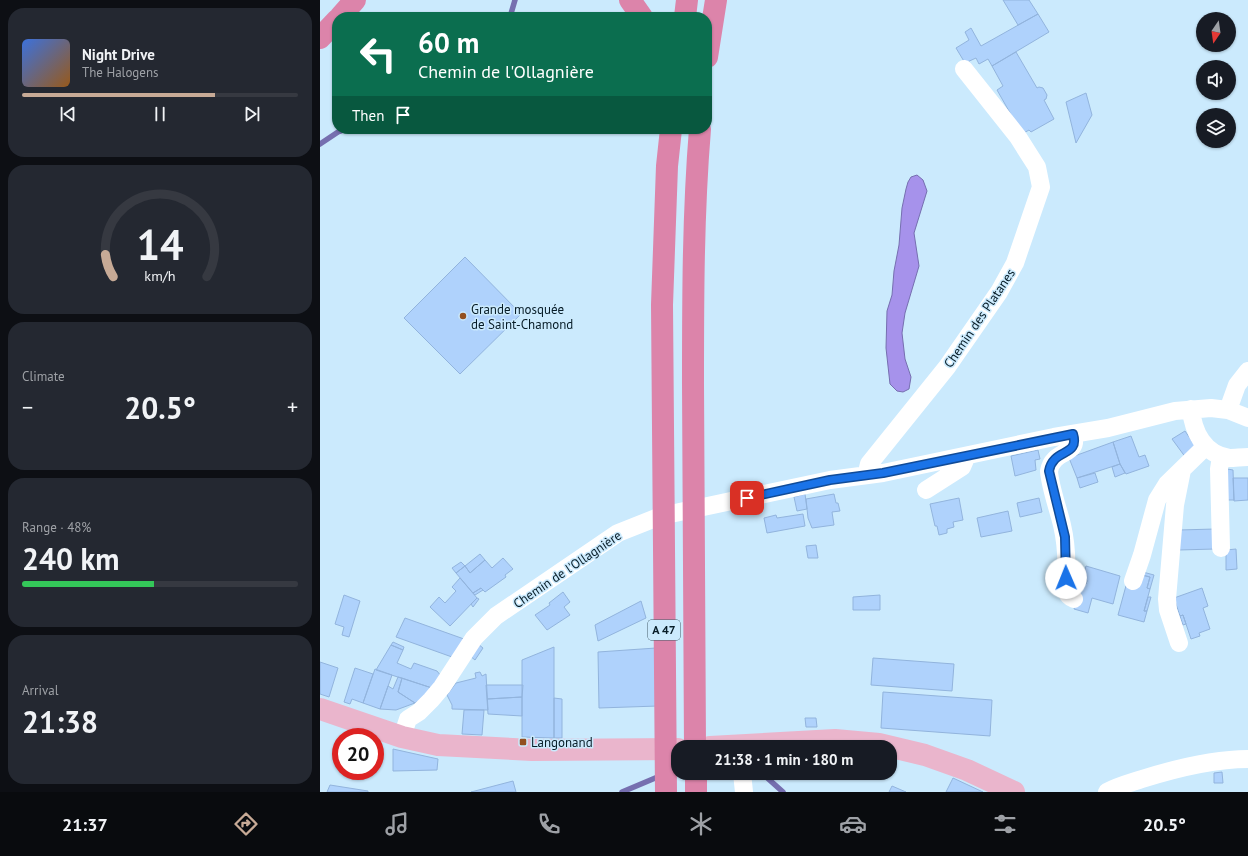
<!DOCTYPE html>
<html lang="en">
<head>
<meta charset="utf-8">
<style>
  body { margin:0; font-family:"PT Sans",sans-serif; background:#242831; color:#f1f3f6; height:100vh; display:flex; flex-direction:column; font-size:15px; white-space:nowrap }
  * { box-sizing:border-box; margin:0 }
  p { font-size:13px; color:#9ea1a6 }
  .icon { flex:none; width:22px; height:22px; fill:none; stroke:currentColor; stroke-width:2; stroke-linecap:round; stroke-linejoin:round }
  .map { position:relative; flex:1; overflow:hidden }
  .drawer { display:flex; flex-direction:column; gap:8px; padding:8px; background:#0d0f14; width:320px }
  .drawer>* { flex:none }
  .banner { position:absolute; left:12px; top:12px; width:380px; height:122px; border-radius:16px; box-shadow:0 1px 3px #0004; background:#0b6e4f; color:#fff; overflow:hidden }
  .needle { width:26px; rotate:193deg }
  .tools { position:absolute; left:876px; top:12px; display:grid; gap:8px }
  .tools a { display:grid; place-items:center; width:40px; height:40px; border-radius:50%; background:#171b24; box-shadow:0 1px 3px #0004; font-size:20px }
  .speed { position:absolute; left:12px; top:728px; display:flex; gap:8px; font-size:20px; font-weight:700; text-align:center }
  .speed>* { display:grid; place-content:center; width:52px; height:52px; border-radius:50%; background:#171b24; box-shadow:0 1px 3px #0004; line-height:1 }
  .speed .limit { border:6px solid #d22; background:#fff; color:#111 }
  .pin { position:absolute; display:grid; place-items:center; width:34px; height:34px; color:#fff; margin:-17px; border-radius:8px; box-shadow:0 2px 6px #0006 }
  .me { position:absolute; width:44px; margin:-22px; rotate:359deg; stroke-linejoin:round; filter:drop-shadow(0 0 3px #0008) }
  .turn { display:flex; align-items:center; gap:14px; height:84px; padding:0 20px; font-size:18px }
  .turn .icon { width:52px; height:52px; stroke-width:2.5 }
  .turn b { display:block; font-size:28px; line-height:34px }
  .then { display:flex; align-items:center; height:38px; padding:0 20px; background:#0003; gap:8px; font-size:15px }
  .big { font-size:30px; font-weight:700; line-height:1.1 }
  .drawer .widget { flex:1; display:flex; flex-direction:column; justify-content:center; gap:6px; min-width:0; padding:0 14px; border-radius:16px; background:#242831 }
  .drawer .dial { align-items:center; gap:0 }
  .dial svg { height:104px; overflow:visible; fill:none; stroke:#363941; stroke-width:7; stroke-linecap:round; text-anchor:middle }
  .dial text { fill:#f1f3f6; stroke:none }
  .song { display:flex; align-items:center; gap:12px }
  .cover { width:48px; height:48px; border-radius:6px; background:linear-gradient(135deg,hsl(220 70% 55%),hsl(30 70% 35%)) }
  .played { height:4px; border-radius:2px; background:linear-gradient(90deg,#c7aa96 70%,#363941 70%) }
  .keys { display:flex; justify-content:space-around; direction:ltr }
  .heat { display:flex; justify-content:space-between; align-items:center; font-size:22px; direction:ltr }
  .charge { height:6px; border-radius:3px; background:linear-gradient(90deg,#34c759 48%,#363941 0) }
  .trip { position:absolute; left:351px; top:740px; width:226px; height:40px; border-radius:16px; background:#171b24; box-shadow:0 1px 3px #0004; font-weight:700; line-height:40px; text-align:center }
  .dock { display:flex; height:64px; justify-content:space-around; align-items:center; background:#090b0e; color:#9ea1a6 }
  .dock .icon { width:28px; height:28px }
  .dock .on { color:#c7aa96 }
  .dock b { font-size:18px; color:#f1f3f6 }
  main { display:flex; flex:1; min-height:0 }
  .map>svg:first-child { display:block }
</style>
</head>
<body>
<main>
<section class="drawer">
<div class="widget">
<div class="song"><i class="cover"></i><div><b>Night Drive</b><p>The Halogens</p></div></div>
<div class="played"></div>
<div class="keys"><svg class="icon" aria-label="previous" viewBox="0 0 24 24"><path d="M18 5L8 12l10 7zM5 5v14"/></svg><svg class="icon" aria-label="pause" viewBox="0 0 24 24"><path d="M8 5v14M16 5v14"/></svg><svg class="icon" aria-label="next" viewBox="0 0 24 24"><path d="M6 5l10 7-10 7zM19 5v14"/></svg></div>
</div>
<div class="widget dial"><svg viewBox="0 0 100 80">
<path d="M14 69A42 42 0 1 1 86 69"/>
<path d="M14 69A42 42 0 0 1 8 52" stroke="#c7aa96"/>
<text x="50" y="56" font-size="32" font-weight="700">14</text>
<text x="50" y="72" font-size="11">km/h</text>
</svg></div>
<div class="widget"><p>Climate</p>
<div class="heat"><a>−</a><b class="big">20.5°</b><a>+</a></div>
</div>
<div class="widget"><p>Range · 48%</p><b class="big">240 km</b><div class="charge"></div></div>
<div class="widget"><p>Arrival</p><b class="big">21:38</b></div>
</section>
<div class="map">
<svg width="928" height="792" viewBox="0 0 928 792">
  <rect width="100%" height="100%" fill="#cbeafd"/>
  <!-- water -->
  <path fill="#a692eb" stroke="#766fb0" d="M597 175 603 180 607 191 594 233 599 266 585 313 582 333 585 359 591 377 589 389 583 392 577 391 570 384 566 348 567 311 572 295 574 271 579 245 582 208 586 189 588 182 591 177Z"/>
  <g fill="none" stroke-linecap="round" stroke-linejoin="round">
    <!-- stream -->
    <path stroke="#766fb0" stroke-width="5.5" d="M190 17 195 0
      M0 144 18 132 27 129
      M444 775 463 792
      M302 792 340 776"/>
  </g>
  <!-- building -->
  <path fill="#afd2fc" stroke="#92b4dd" d="M683 0H709L718 14 698 25Z
    M718 14 729 32 672 66 668 59 659 64 656 58 645 63 636 48 649 40 645 32 651 28 661 46Z
    M696 52 717 88 719 87 723 88 727 95 726 99 724 100 734 119 711 132 709 130 702 134 677 90 683 86 672 66Z
    M766 93 772 115 756 143 746 102Z
    M145 257 201 314 140 374 84 318Z
    M865 431 878 450 866 458 852 439Z
    M811 436 819 457 825 455 829 466 806 474 800 464 793 442Z
    M793 442 800 464 757 478 749 458Z
    M718 450 720 459 715 460 716 470 695 476 691 456Z
    M800 464 805 473 795 477 792 467Z
    M902 468 913 470 914 500H903Z
    M775 473 778 482 760 488 757 478Z
    M913 478H928V500L914 501Z
    M485 494 487 509 477 511 474 497Z
    M514 494 516 503H518L520 511 512 512 514 525 492 528 488 518 486 499Z
    M639 498 643 520 633 522 634 527 627 529V533L619 535 617 526H615L610 504Z
    M719 498 722 512 700 517 697 503Z
    M688 511 692 531 661 537 657 518Z
    M483 514 485 526 447 533 444 518 456 515 457 518Z
    M895 529V549L859 550V530Z
    M496 545 498 558H488L486 546Z
    M916 549 917 569 906 570V550Z
    M160 554 165 560 150 573 145 566Z
    M183 558 193 569 185 575 186 577 165 592 161 588 153 593 136 573 145 566 150 573 165 560 172 568Z
    M141 562 145 566 136 573 132 568Z
    M766 566 800 576 793 604 772 598 768 613 754 609 760 585 762 586 766 584 767 581 765 577H763Z
    M819 571 834 575 830 589 827 588 830 577 818 574Z
    M818 574 830 577 827 588 830 589 824 611H827L824 622 798 615 807 582Z
    M763 577H765L767 581 766 584 762 586 760 585Z
    M140 578 157 598 130 626 110 607 119 597 125 603 136 591 132 587Z
    M161 588 163 590 155 595 153 593Z
    M882 588 888 606 883 608 890 629 879 633 880 636 871 639 863 615 860 616 854 598Z
    M243 592 250 602 244 607 250 615 227 630 215 615 230 605 229 603Z
    M24 595 40 601 29 637 22 635 24 627 15 624Z
    M560 595V610H533V597Z
    M828 597H831L827 611H824Z
    M157 598 159 599 153 607 151 604Z
    M321 601 326 618 278 641 275 625Z
    M863 615 866 624 863 625 860 616Z
    M85 618 144 639 132 657 76 637Z
    M73 642 84 647 83 650 71 645Z
    M158 644 163 648 155 660 150 656Z
    M71 645 83 650 77 663 91 669 94 663 117 671 121 676 112 688 56 670Z
    M234 647V738L202 737V660Z
    M336 648 338 706 279 708 278 652Z
    M553 658 634 664 632 691 551 685Z
    M0 662 18 668 9 697 0 694Z
    M35 668 53 674 43 703 32 699 30 704 24 702Z
    M55 669 72 675 60 709 43 703Z
    M160 672 162 676 166 674 168 710 132 709V705L127 695 136 683 156 678 155 673Z
    M78 677 82 678 78 692 95 703 76 710 60 709 68 686 73 689Z
    M82 678 112 688 100 700 95 703 78 692Z
    M166 685H203L202 697 167 699Z
    M563 692 672 700 670 736 561 728Z
    M202 697V716L168 714 167 699Z
    M234 698 242 699V738H234Z
    M144 710H164L162 735 142 734Z
    M485 718H496L497 727H486Z
    M73 749 118 759 117 770 73 771Z
    M902 772 903 783H894V773Z
    M633 778 663 792H626Z
    M193 781 196 792H151Z
    M10 785 48 791V792H7Z
    M572 786 586 792H569Z"/>
  <g fill="none" stroke-linecap="round" stroke-linejoin="round">
    <!-- minor -->
    <path stroke="#fff" stroke-width="18" d="M871 409C873 432 884 454 909 458 915 458 922 457 928 457
      M908 410 917 385 928 371
      M753 434C760 457 733 448 729 471 730 487 738 508 742 525 746 542 747 561 746 578 746 587 744 595 754 599
      M548 475V468L549 464 627 367 679 292 695 263 721 187 717 167 698 137 644 69
      M606 490 642 467 645 460 644 456
      M901 548 899 469 901 456
      M813 581 822 555 837 500 847 484 886 446
      M859 643 848 610 847 599 855 505 862 470
      M82 737 88 719 99 712 111 700 122 687 154 638 176 616 298 533 341 516 510 480 563 473 734 437 788 428 855 411 891 408 908 410 928 418
      M422 773 424 792
      M787 792C798 786 810 783 822 779 854 769 894 759 928 759"/>
    <!-- major -->
    <path stroke="#eab5cc" stroke-width="22" d="M0 709 82 737 118 745 212 750 358 749
      M390 747 515 740 559 744 605 755 647 770 694 792"/>
    <!-- highway -->
    <path stroke="#dc84aa" stroke-width="22" d="M310 0 322 17
      M20 17 35 0
      M365 17 367 0
      M0 38 17 20
      M387 57 396 0
      M375 747C374 626 373 505 373 384 373 299 373 214 380 129
      M376 773V792
      M346 792 342 305 347 166 351 129"/>
  </g>
  <g fill="none" stroke-linecap="round" stroke-linejoin="round">
    <defs>
      <path id="route" d="M427 498 510 480 563 473 753 434C760 457 733 448 729 471L745 537 746 578"/>
    </defs>
    <!-- route casing -->
    <use href="#route" stroke="#114b97" stroke-width="10"/>
    <!-- route -->
    <use href="#route" stroke="#1a73e8" stroke-width="7"/>
  </g>
  <!-- markers -->
  <g fill="#935020" stroke="#cbeafd" stroke-width="1.5">
    <circle cx="143" cy="316" r="4"/>
    <rect x="199" y="738" width="8" height="8" rx="2"/>
  </g>
  <g text-anchor="middle" stroke-width="3" stroke-linejoin="round" paint-order="stroke">
    <!-- shield labels -->
    <rect fill="#cbeafd" stroke="#425a67" stroke-width="1" x="328" y="620" width="32" height="20" rx="3"/>
    <g font-size="12" font-weight="bold" fill="#071c27">
      <text x="344" y="634">A 47</text>
    </g>
    <!-- poi labels -->
    <g font-size="13" fill="#071c27" stroke="#cbeafd" text-anchor="start">
      <text x="151" y="314">Grande mosquée<tspan x="151" dy="15">de Saint-Chamond</tspan></text>
      <text x="211" y="747">Langonand</text>
    </g>
    <!-- street labels -->
    <g font-size="13" fill="#071c27" stroke="#cbeafd">
      <text transform="translate(659 318) rotate(-56)" y="5">Chemin des Platanes</text>
      <text transform="translate(247 569) rotate(-34)" y="5">Chemin de l'Ollagnière</text>
    </g>
  </g>
</svg>
<div class="tools">
<a><svg class="needle" viewBox="-14 -14 28 28"><path d="M0-13l5 13h-10z" fill="#e53935"/><path d="M0 13l5-13h-10z" fill="#9ea1a6"/></svg></a>
<a><svg class="icon" aria-label="sound" viewBox="0 0 24 24"><path d="M4 9h4l5-4v14l-5-4H4zM17 9q2 3 0 6"/></svg></a>
<a><svg class="icon" aria-label="layers" viewBox="0 0 24 24"><path d="M12 4l9 5-9 5-9-5zM3 14l9 5 9-5"/></svg></a>
</div>
<div class="speed"><div class="limit">20</div></div>
<div class="pin" style="left:427px;top:498px;background:#d93025"><svg class="icon" aria-label="arrive" viewBox="0 0 24 24"><path d="M6 21V4h12l-3 4 3 4H6"/></svg></div>
<svg class="me" style="left:746px;top:578px" viewBox="-20 -20 40 40"><circle r="19" fill="#fff"/><path d="M0-13L10 11 0 6-10 11z" fill="#1a73e8"/></svg>
<div class="trip">21:38 · 1 min · 180 m</div>
<div class="banner">
<div class="turn"><svg class="icon" aria-label="left" viewBox="0 0 24 24"><path d="M17 20v-9H6M10 6l-5 5 5 5"/></svg><div><b>60 m</b>Chemin de l'Ollagnière</div></div>
<div class="then">Then<svg class="icon" aria-label="arrive" viewBox="0 0 24 24"><path d="M6 21V4h12l-3 4 3 4H6"/></svg></div>
</div>
</div>
</main>
<nav class="dock">
<b>21:37</b>
<svg class="icon on" aria-label="directions" viewBox="0 0 24 24"><path d="M12 3l9 9-9 9-9-9zM9 14v-3h6M13 9l2 2-2 2"/></svg>
<svg class="icon" aria-label="music" viewBox="0 0 24 24"><path d="M9 18V5l10-2v13"/><circle cx="6" cy="18" r="3"/><circle cx="16" cy="16" r="3"/></svg>
<svg class="icon" aria-label="phone" viewBox="0 0 24 24"><path d="M5 4h4l2 5-3 2q2 4 5 5l2-3 5 2v4C11 20 4 13 5 4z"/></svg>
<svg class="icon" aria-label="climate" viewBox="0 0 24 24"><path d="M12 3v18M4 7l16 10M4 17L20 7"/></svg>
<svg class="icon" aria-label="car" viewBox="0 0 24 24"><path d="M5 17H2v-5l4-1 3-4h7l3 4 3 1v5h-3M9 17h6M6 11h13"/><circle cx="7" cy="17" r="2"/><circle cx="17" cy="17" r="2"/></svg>
<svg class="icon" aria-label="filters" viewBox="0 0 24 24"><path d="M4 7h16M4 17h16"/><circle cx="9" cy="7" r="2"/><circle cx="15" cy="17" r="2"/></svg>
<b>20.5°</b>
</nav>
</body>
</html>
